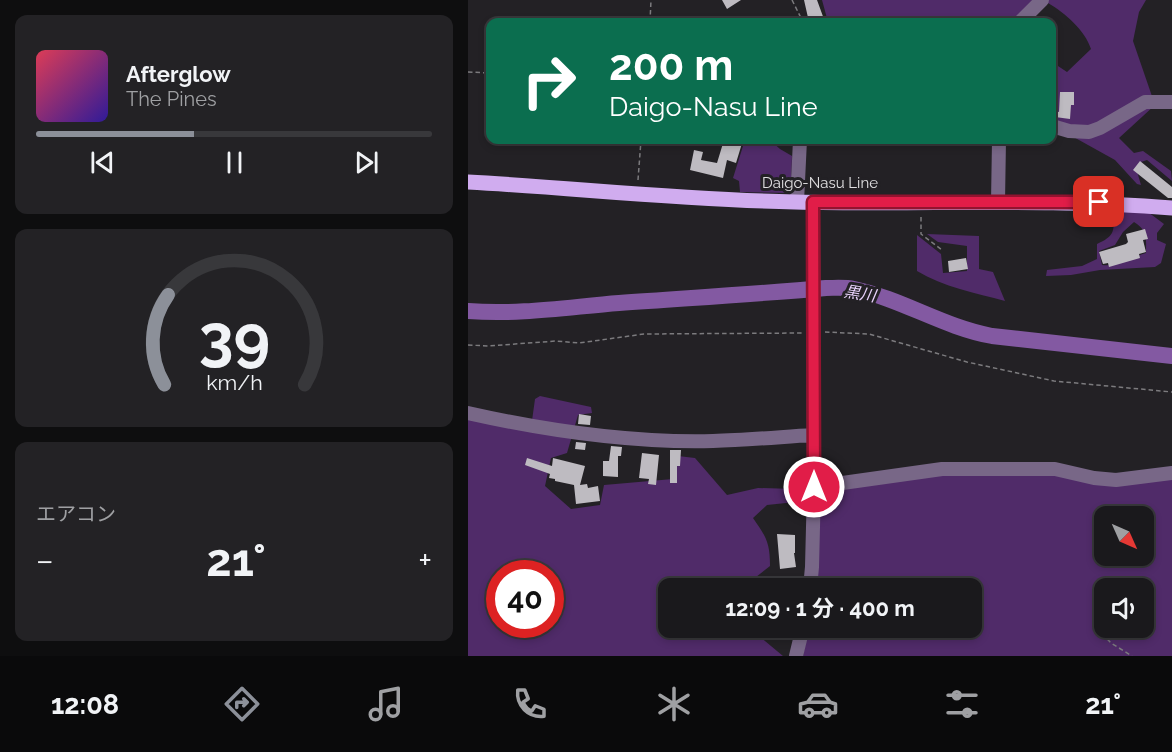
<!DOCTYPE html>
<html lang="ja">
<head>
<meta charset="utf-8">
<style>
  body { margin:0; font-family:Raleway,"Noto Sans JP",sans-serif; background:#232225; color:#f1f3f6; height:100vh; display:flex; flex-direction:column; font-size:22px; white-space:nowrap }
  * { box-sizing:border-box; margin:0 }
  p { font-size:20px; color:#9fa0a3 }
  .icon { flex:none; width:33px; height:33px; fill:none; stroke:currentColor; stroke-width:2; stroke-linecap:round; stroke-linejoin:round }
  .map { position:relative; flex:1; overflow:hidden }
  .panel { display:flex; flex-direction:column; gap:15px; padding:15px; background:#0e0e0f; width:468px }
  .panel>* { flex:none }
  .top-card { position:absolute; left:18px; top:18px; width:570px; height:126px; border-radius:12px; box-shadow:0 3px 9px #0003,0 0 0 2px #38383b; background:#0b6e4f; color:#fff; overflow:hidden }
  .needle { width:39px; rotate:135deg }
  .tools { position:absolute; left:626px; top:506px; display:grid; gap:12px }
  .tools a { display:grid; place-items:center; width:60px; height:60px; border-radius:12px; background:#1a191c; box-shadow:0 3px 9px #0003,0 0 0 2px #38383b; font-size:30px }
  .speed { position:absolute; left:18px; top:560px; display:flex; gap:12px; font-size:30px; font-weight:700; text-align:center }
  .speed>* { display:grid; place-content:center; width:78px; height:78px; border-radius:50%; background:#1a191c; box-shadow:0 3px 9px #0003,0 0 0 2px #38383b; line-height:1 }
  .speed .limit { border:9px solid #d22; background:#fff; color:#111 }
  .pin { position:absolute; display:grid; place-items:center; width:51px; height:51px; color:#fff; margin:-26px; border-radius:12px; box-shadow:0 3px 9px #0006 }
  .me { position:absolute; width:66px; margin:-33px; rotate:0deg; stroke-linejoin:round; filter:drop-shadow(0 0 4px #0008) }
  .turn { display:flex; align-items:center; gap:21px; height:126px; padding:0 24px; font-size:27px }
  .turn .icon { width:78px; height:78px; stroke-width:2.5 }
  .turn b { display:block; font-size:42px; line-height:51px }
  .big { font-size:45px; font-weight:700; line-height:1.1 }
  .panel .tile { flex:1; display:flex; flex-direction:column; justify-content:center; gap:9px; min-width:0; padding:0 21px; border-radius:12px; background:#232225 }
  .panel .dial { align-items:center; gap:0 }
  .dial svg { height:156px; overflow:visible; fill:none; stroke:#38383b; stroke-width:7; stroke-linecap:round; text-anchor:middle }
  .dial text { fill:#f1f3f6; stroke:none }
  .song { display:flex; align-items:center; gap:18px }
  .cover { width:72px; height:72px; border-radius:9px; background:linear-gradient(135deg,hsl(350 70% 55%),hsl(250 70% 35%)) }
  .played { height:6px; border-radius:3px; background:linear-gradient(90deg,#8c9099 40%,#38383b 40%) }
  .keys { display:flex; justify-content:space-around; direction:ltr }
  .heat { display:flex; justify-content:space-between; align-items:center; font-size:33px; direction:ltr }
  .trip { position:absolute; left:190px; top:578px; width:324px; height:60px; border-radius:12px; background:#1a191c; box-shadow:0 3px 9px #0003,0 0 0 2px #38383b; font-weight:700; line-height:60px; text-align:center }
  .dock { display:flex; height:96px; justify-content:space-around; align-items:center; background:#0a0a0b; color:#9fa0a3 }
  .dock .icon { width:42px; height:42px }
  .dock .on { color:#8c9099 }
  .dock b { font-size:27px; color:#f1f3f6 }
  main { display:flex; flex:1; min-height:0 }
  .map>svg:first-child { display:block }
</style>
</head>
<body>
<main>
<section class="panel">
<div class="tile">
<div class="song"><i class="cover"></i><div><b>Afterglow</b><p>The Pines</p></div></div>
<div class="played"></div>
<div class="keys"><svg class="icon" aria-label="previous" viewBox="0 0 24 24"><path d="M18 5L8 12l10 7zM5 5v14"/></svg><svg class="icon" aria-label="pause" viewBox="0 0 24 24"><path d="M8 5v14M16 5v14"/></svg><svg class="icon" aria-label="next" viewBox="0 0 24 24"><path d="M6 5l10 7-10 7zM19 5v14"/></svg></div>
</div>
<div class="tile dial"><svg viewBox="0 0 100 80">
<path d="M14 69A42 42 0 1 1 86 69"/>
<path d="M14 69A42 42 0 0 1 16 23" stroke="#8c9099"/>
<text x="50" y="56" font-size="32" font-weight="700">39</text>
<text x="50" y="72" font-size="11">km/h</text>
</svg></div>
<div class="tile"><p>エアコン</p>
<div class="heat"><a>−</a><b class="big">21°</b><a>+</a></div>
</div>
</section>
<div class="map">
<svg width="704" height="656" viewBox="0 0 704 656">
  <rect width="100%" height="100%" fill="#232125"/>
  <!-- green -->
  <path fill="#502b69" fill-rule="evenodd" d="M354 0H678L671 12 665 41 687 105 651 138 666 153 675 151 703 171 704 181 679 160 673 162 668 168 673 185 669 184 647 160 584 125V62L599 72 623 49C617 30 597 13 580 3L561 22H360Z
    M275 140H302L312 149 324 156 323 188 320 193 272 192 271 181 265 178 275 146Z
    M658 211 680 212 696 224 689 233V240L698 244 693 263 687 267 632 270 603 275 578 276 579 270 614 266 629 259V244C646 236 646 233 646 214ZM666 222C680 231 678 238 678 253 665 257 649 267 634 265L631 251 647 245 655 232Z
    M459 234 511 236V269L525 272 537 301C508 293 475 287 449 271V235L473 254 475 273 499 271V246L470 242Z
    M72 396 123 407 124 413 110 415 99 453 83 458 77 486 103 509 132 505 136 485 205 479 210 456 227 458 259 495 290 488 327 489 338 497 337 501 299 505 285 518C298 537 302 542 302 566L274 588H201V627H280L315 656H0V411L63 428 67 399ZM32 573H82V624H32Z
    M435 475 704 476V656H335L341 627H504V588H348L350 495 359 488ZM636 516H675V555H636ZM636 588H675V627H636Z"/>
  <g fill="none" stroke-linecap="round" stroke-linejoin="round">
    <!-- river -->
    <path stroke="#8359a2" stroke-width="16" d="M0 311C51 315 100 307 151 303 220 298 289 294 358 288 367 288 377 287 386 289 434 299 475 327 524 336L704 356"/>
  </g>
  <!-- building -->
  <path fill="#bebbc1" d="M254 0H273L259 9Z
    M336 0H349L357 22H341Z
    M592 92H606V105H603L602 119 587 117V111L591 112Z
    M256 140H275L268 163 259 160 255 178 222 170 226 150 235 152 233 160 249 163Z
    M672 161 704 187V198H700L665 170Z
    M677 229 680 239 675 240 678 252 671 254 672 258 641 267 640 263 635 264 631 252 658 244 660 242 658 234Z
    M498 258 500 269 481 272 480 261Z
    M111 414 123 416 122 425 110 424Z
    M108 442 118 443 117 450 107 449Z
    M143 446 154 447 153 456H150V477L135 476V461H141Z
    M202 450H213L212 466H209V483H202Z
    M174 453 191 455 188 485 180 484 181 479 171 478Z
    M59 458 84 466 85 458 117 466 112 485 119 484 120 488 130 486 132 501 108 504 106 485 87 481V479L81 478 82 474 57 465Z
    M309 534 327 535V553H326L328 567 312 569Z"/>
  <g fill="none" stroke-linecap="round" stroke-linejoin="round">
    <!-- path -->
    <path stroke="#7c7b7e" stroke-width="1.5" stroke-dasharray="4.5 3" stroke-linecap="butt" d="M324 0 335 22
      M182 22 183 0
      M0 72 22 73
      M170 180 173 140
      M453 217V234L474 250
      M357 332 401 334 499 362 586 381 704 392
      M0 345 20 346 88 341 111 343 176 334 335 333
      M629 628 643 643 664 656"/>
    <!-- minor -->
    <path stroke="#786787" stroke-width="14" d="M552 22 574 0
      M584 126 601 131 621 132 632 128 677 102H704
      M329 202 332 140
      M530 202 531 140
      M0 413C80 431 163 443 245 441 278 440 312 437 345 435
      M346 487 474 469H587L626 478 648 480 704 473
      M342 588 344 567 346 487 345 202
      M328 656 335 627"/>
    <!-- major -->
    <path stroke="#d0acef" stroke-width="15" d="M0 182C109 188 217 200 327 202 453 205 578 198 704 208"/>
  </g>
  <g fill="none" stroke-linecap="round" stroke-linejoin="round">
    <defs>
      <path id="route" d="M346 487 345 202H631"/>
    </defs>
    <!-- route casing -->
    <use href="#route" stroke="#92132f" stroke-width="15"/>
    <!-- route -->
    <use href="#route" stroke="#e11d48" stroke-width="10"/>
  </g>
  <g text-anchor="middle" stroke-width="6" stroke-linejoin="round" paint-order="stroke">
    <!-- street labels -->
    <g font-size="15" fill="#e0dfe1" stroke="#232125">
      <text x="352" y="188">Daigo-Nasu Line</text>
    </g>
    <!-- water labels -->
    <g font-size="16" font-style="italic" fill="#ead4fd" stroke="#232125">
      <text transform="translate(392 293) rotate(9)" y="6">黒川</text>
    </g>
  </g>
</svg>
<div class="tools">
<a><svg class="needle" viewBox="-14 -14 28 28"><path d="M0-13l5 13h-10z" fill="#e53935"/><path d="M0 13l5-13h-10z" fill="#9fa0a3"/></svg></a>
<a><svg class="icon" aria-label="sound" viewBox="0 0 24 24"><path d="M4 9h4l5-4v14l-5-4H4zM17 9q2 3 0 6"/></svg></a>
</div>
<div class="speed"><div class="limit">40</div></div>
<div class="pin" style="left:631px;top:202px;background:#d93025"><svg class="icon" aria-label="arrive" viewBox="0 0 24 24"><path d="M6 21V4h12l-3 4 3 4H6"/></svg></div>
<svg class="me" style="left:346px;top:487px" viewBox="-20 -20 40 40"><circle r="17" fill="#e11d48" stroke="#fff" stroke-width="3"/><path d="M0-11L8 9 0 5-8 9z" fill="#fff"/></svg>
<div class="trip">12:09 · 1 分 · 400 m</div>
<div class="top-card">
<div class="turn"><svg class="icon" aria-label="right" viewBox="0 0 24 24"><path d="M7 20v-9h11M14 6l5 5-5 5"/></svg><div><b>200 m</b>Daigo-Nasu Line</div></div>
</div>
</div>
</main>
<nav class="dock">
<b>12:08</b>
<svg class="icon on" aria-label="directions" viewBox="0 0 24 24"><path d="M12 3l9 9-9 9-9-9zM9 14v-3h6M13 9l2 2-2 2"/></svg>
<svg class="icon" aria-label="music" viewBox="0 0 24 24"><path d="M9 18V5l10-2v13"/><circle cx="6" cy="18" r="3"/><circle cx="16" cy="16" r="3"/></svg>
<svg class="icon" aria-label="phone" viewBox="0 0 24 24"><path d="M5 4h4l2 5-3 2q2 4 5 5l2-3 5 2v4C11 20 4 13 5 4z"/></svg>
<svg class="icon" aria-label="climate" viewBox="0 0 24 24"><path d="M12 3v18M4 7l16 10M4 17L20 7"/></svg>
<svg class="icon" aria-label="car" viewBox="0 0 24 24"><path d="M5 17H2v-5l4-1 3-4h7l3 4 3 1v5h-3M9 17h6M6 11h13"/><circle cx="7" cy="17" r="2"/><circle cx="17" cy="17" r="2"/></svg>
<svg class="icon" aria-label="filters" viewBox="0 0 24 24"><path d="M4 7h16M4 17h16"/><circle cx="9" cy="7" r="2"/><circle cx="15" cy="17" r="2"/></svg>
<b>21°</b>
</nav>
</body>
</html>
